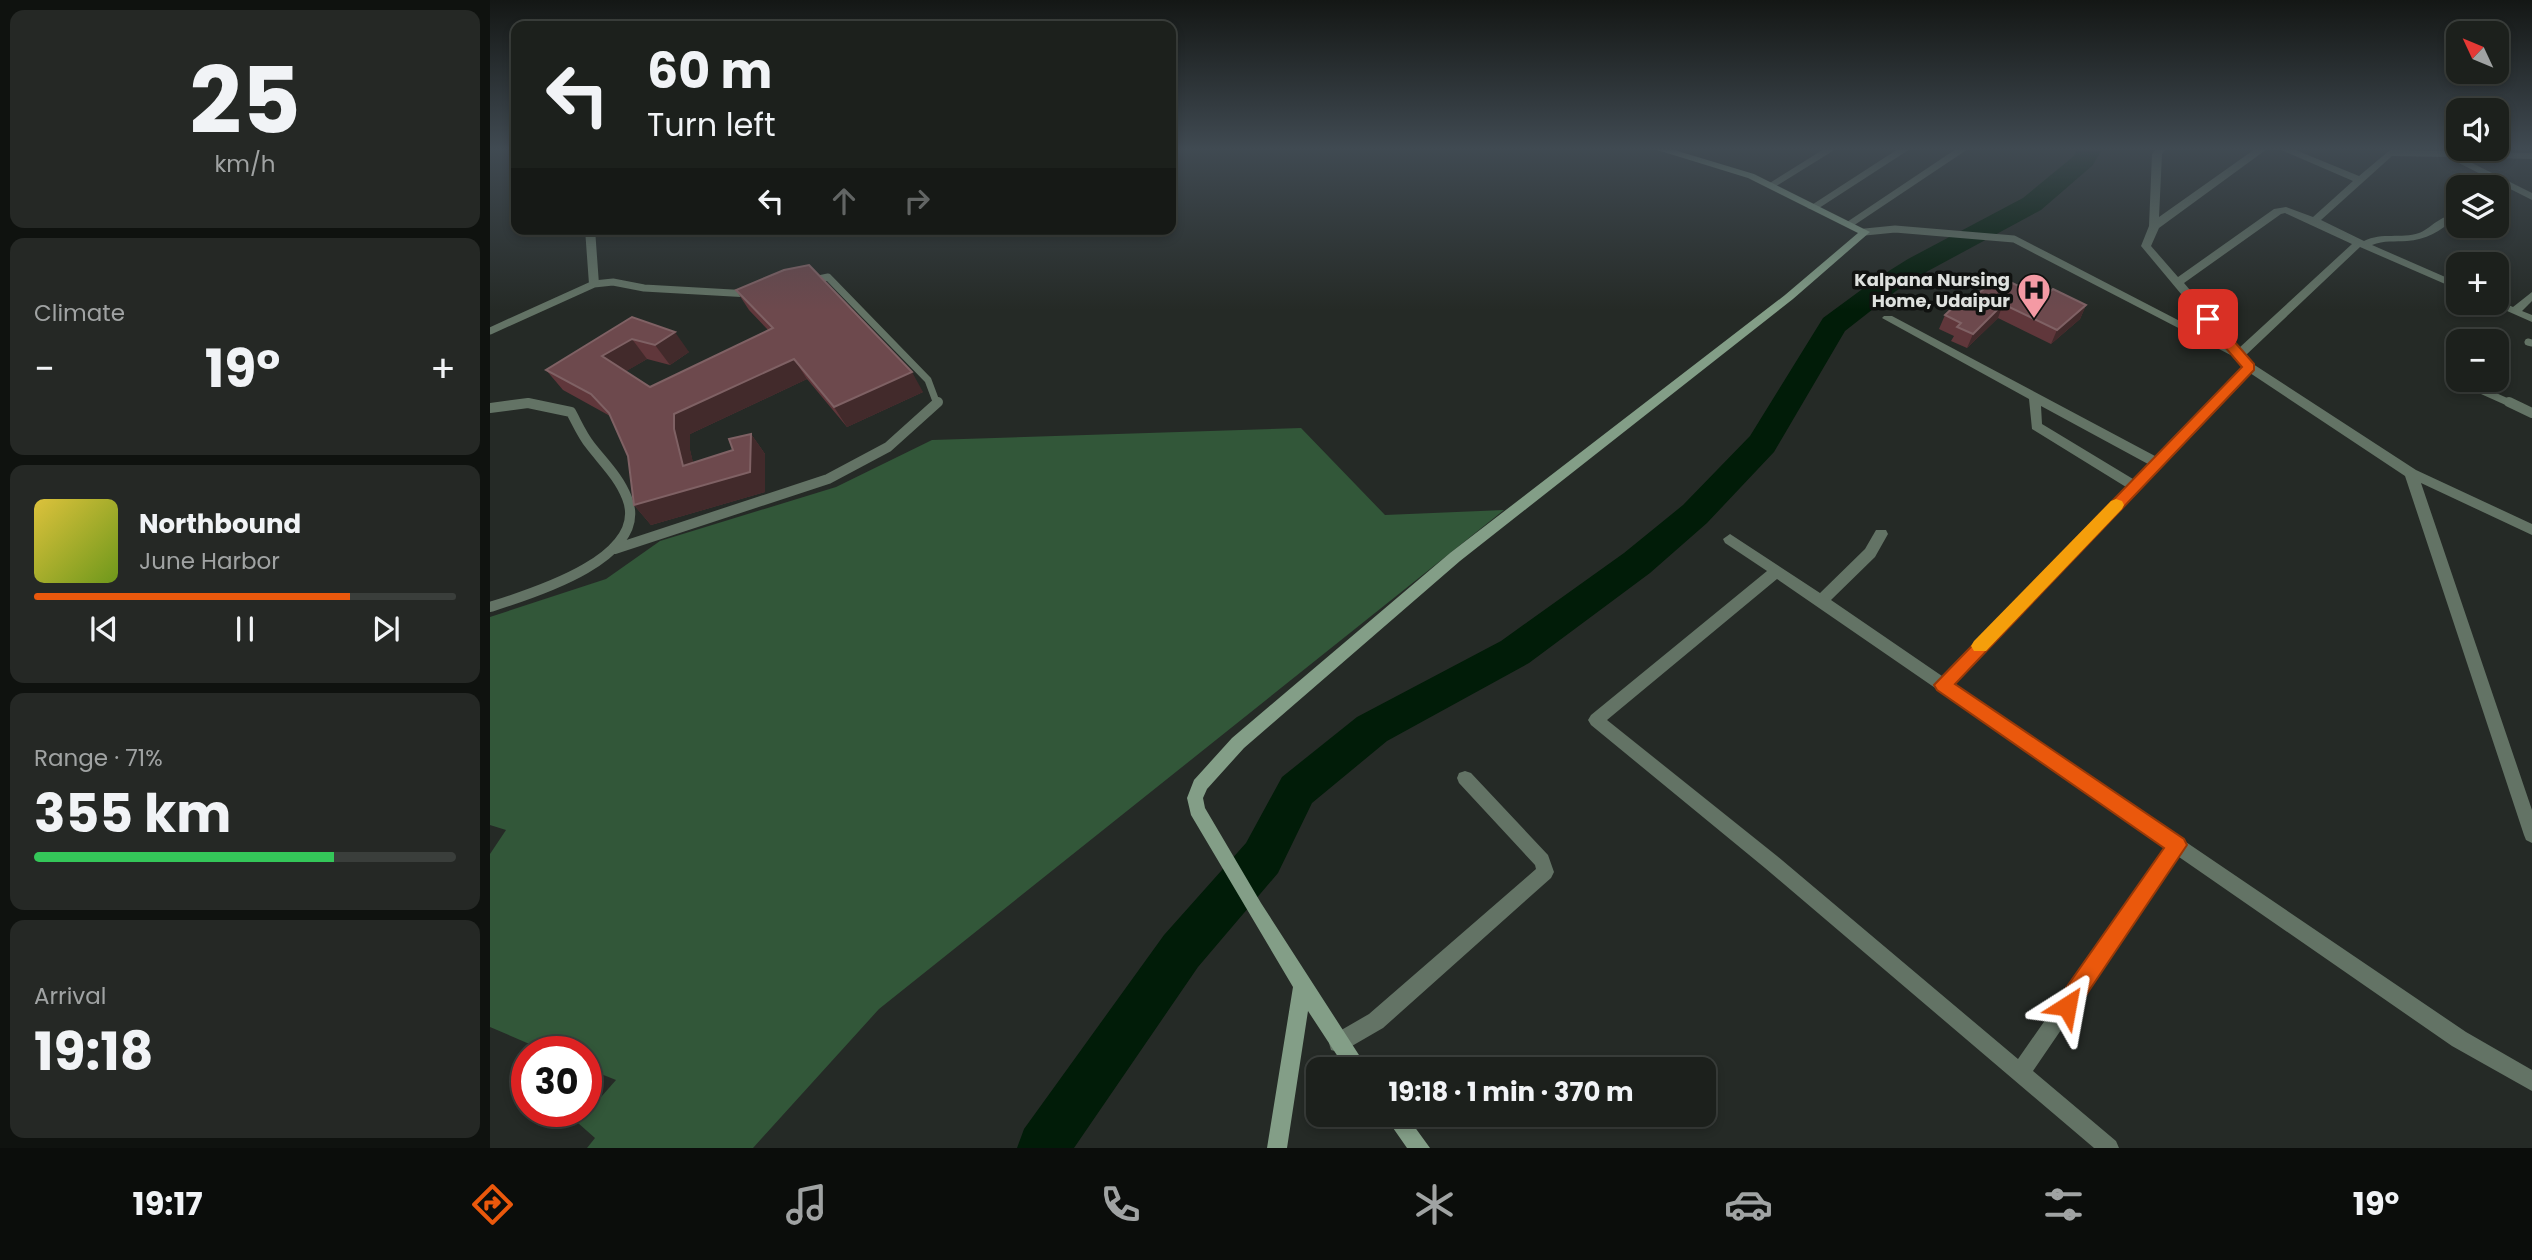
<!DOCTYPE html>
<html lang="en">
<head>
<meta charset="utf-8">
<style>
  body { margin:0; font-family:Poppins,sans-serif; background:#252825; color:#f1f3f6; height:100vh; display:flex; flex-direction:column; font-size:26px; white-space:nowrap }
  * { box-sizing:border-box; margin:0 }
  p { font-size:23px; color:#a0a3a3 }
  .icon { flex:none; width:38px; height:38px; fill:none; stroke:currentColor; stroke-width:2; stroke-linecap:round; stroke-linejoin:round }
  .map { position:relative; flex:1; overflow:hidden }
  .side { display:flex; flex-direction:column; gap:10px; padding:10px; background:#0f120f; width:490px }
  .side>* { flex:none }
  .hud { position:absolute; left:21px; top:21px; width:665px; height:214px; border-radius:14px; box-shadow:0 4px 10px #0003,0 0 0 2px #3a3e3b; background:#1c201c; color:#f1f3f6; overflow:hidden }
  .needle { width:46px; rotate:314deg }
  .buttons { position:absolute; left:1956px; top:21px; display:grid; gap:14px }
  .buttons a { display:grid; place-items:center; width:63px; height:63px; border-radius:14px; background:#1c201c; box-shadow:0 4px 10px #0003,0 0 0 2px #3a3e3b; font-size:35px }
  .speed { position:absolute; left:21px; top:1036px; display:flex; gap:14px; font-size:35px; font-weight:700; text-align:center }
  .speed>* { display:grid; place-content:center; width:91px; height:91px; border-radius:50%; background:#1c201c; box-shadow:0 4px 10px #0003,0 0 0 2px #3a3e3b; line-height:1 }
  .speed .limit { border:10px solid #d22; background:#fff; color:#111 }
  .pin { position:absolute; display:grid; place-items:center; width:60px; height:60px; color:#fff; margin:-30px; border-radius:14px; box-shadow:0 4px 10px #0006 }
  .me { position:absolute; width:77px; margin:-38px; rotate:34deg; stroke-linejoin:round; filter:drop-shadow(0 0 5px #0008) }
  .turn { display:flex; align-items:center; gap:24px; height:147px; padding:0 21px; font-size:32px }
  .turn .icon { width:91px; height:91px; stroke-width:2.5 }
  .turn b { display:block; font-size:49px; line-height:60px }
  .lanes { display:flex; align-items:center; height:66px; padding:0 21px; background:#0003; justify-content:center; gap:35px; direction:ltr }
  .lanes .off { opacity:.35 }
  .big { font-size:52px; font-weight:700; line-height:1.1 }
  .side .card { flex:1; display:flex; flex-direction:column; justify-content:center; gap:10px; min-width:0; padding:0 24px; border-radius:14px; background:#252825 }
  .side .dial { align-items:center; gap:0 }
  .dial b { font-size:91px; line-height:1 }
  .song { display:flex; align-items:center; gap:21px }
  .cover { width:84px; height:84px; border-radius:10px; background:linear-gradient(135deg,hsl(50 70% 55%),hsl(80 70% 35%)) }
  .played { height:7px; border-radius:4px; background:linear-gradient(90deg,#ea580c 75%,#3a3e3b 75%) }
  .keys { display:flex; justify-content:space-around; direction:ltr }
  .heat { display:flex; justify-content:space-between; align-items:center; font-size:38px; direction:ltr }
  .charge { height:10px; border-radius:5px; background:linear-gradient(90deg,#34c759 71%,#3a3e3b 0) }
  .trip { position:absolute; left:816px; top:1057px; width:410px; height:70px; border-radius:14px; background:#1c201c; box-shadow:0 4px 10px #0003,0 0 0 2px #3a3e3b; font-weight:700; line-height:70px; text-align:center }
  .dock { display:flex; height:112px; justify-content:space-around; align-items:center; background:#0b0d0b; color:#a0a3a3 }
  .dock .icon { width:49px; height:49px }
  .dock .on { color:#ea580c }
  .dock b { font-size:32px; color:#f1f3f6 }
  main { display:flex; flex:1; min-height:0 }
  .map>svg:first-child { display:block }
</style>
</head>
<body>
<main>
<section class="side">
<div class="card dial"><b>25</b><p>km/h</p></div>
<div class="card"><p>Climate</p>
<div class="heat"><a>−</a><b class="big">19°</b><a>+</a></div>
</div>
<div class="card">
<div class="song"><i class="cover"></i><div><b>Northbound</b><p>June Harbor</p></div></div>
<div class="played"></div>
<div class="keys"><svg class="icon" aria-label="previous" viewBox="0 0 24 24"><path d="M18 5L8 12l10 7zM5 5v14"/></svg><svg class="icon" aria-label="pause" viewBox="0 0 24 24"><path d="M8 5v14M16 5v14"/></svg><svg class="icon" aria-label="next" viewBox="0 0 24 24"><path d="M6 5l10 7-10 7zM19 5v14"/></svg></div>
</div>
<div class="card"><p>Range · 71%</p><b class="big">355 km</b><div class="charge"></div></div>
<div class="card"><p>Arrival</p><b class="big">19:18</b></div>
</section>
<div class="map">
<svg width="2042" height="1148" viewBox="0 0 2042 1148">
  <rect width="100%" height="100%" fill="#252a26"/>
  <!-- forest -->
  <path fill="#325739" d="M811 428 895 515 1014 510 389 1009 263 1148H97L105 1138 88 1123 126 1080 96 1068V1052H58L0 1027V854L16 830 0 825V617L116 579 170 541 346 487 442 440Z"/>
  <g fill="none" stroke-linecap="round" stroke-linejoin="round">
    <!-- river -->
    <path fill="#011c08" fill-rule="evenodd" d="M1587 149H1612L1603 165 1551 210 1438 271 1406 291 1355 331 1284 452 1217 523 1160 573 1039 663 897 741 822 803 788 873 708 967 584 1148H527L534 1129 674 935 756 843 792 777 867 717 1011 641 1134 553 1193 505 1260 436 1333 318 1386 279 1418 259 1533 198 1584 156Z"/>
    <!-- lane-far1 -->
    <path stroke="#637365" stroke-width="7" d="M1375 232 1405 229 1524 239 1748 355
      M319 281 338 277 438 380 447 404
      M0 331 104 284 123 282 154 288 260 294
      M2038 342 2042 343
      M1984 387 2022 404
      M29 404H44"/>
    <!-- lane -->
    <path stroke="#637365" stroke-width="10" d="M2019 402 2042 413
      M0 408 38 403 81 412C87 423 92 435 100 445 113 462 129 477 137 498 161 558 41 594 0 607
      M125 549 338 479 398 447 448 402"/>
    <!-- street -->
    <path fill="#637365" fill-rule="evenodd" d="M1334 149H1346L1283 188 1275 186Z
      M1408 149H1420L1326 210 1317 208Z
      M1466 149H1478L1363 226 1359 227 1354 224Z
      M1666 149H1676L1672 154 1669 217 1765 149H1777L1669 228 1661 246 1688 277 1784 209 1796 207 1823 217 1863 181 1789 149H1803L1869 176 1900 150 2042 153V159L1970 157 2042 193V200L1957 157 1902 156 1831 220 1874 241C1892 232 1911 239 1929 233 1940 229 1950 215 1963 216L1964 218C1952 231 1935 240 1917 241 1905 242 1894 240 1882 245L1969 283V290L1870 247 1756 355 1763 364 1926 470 2042 524V535L1931 483 2042 810V843L2036 840 2034 835 1915 476 1760 373 1463 684 1976 1032 2042 1070V1091L1962 1046 1689 857 1543 1071 1626 1141 1629 1148H1604L1275 868 1101 725 1098 720 1101 715 1277 571 1235 543 1233 539 1240 534 1330 593 1375 549 1386 530H1396L1398 534 1385 557 1341 600 1452 676 1636 487 1542 429 1539 399 1392 318 1394 316H1402L1665 456 1752 367 1651 246 1659 226 1662 154ZM1795 213 1862 244 1749 348 1694 283 1791 214ZM1551 406 1658 464 1643 479 1552 424ZM1287 579 1676 847 1528 1059 1287 856 1117 720Z
      M95 229H105L109 284 104 287 99 284Z
      M2042 292V301L2032 311 2042 315V322L1999 303H2007V300L2023 307Z
      M975 771 981 773 1058 855 1064 872 1061 878 893 1028 855 1050 848 1052 841 1050 839 1043 841 1036 879 1014 1046 869 1045 865 969 783 967 778 969 773Z"/>
    <!-- secondary -->
    <path fill="#839e87" fill-rule="evenodd" d="M1164 149H1181L1264 174 1380 232 1303 299 970 561 754 748 717 789 713 798 715 808 771 903 878 1069H856L818 1011 797 1148H777L803 987 701 815 697 798 704 780 742 738 960 553 1295 295 1368 233 1258 178Z
      M894 1115H916L940 1148H917Z"/>
  </g>
  <!-- wall -->
  <path fill="#60373b" d="M246 290 433 392 357 427 317 379 200 434V450L203 463 243 450 261 434 275 454V492L161 525 144 505 138 456 120 416 73 390 56 370 142 317 199 352 180 365 157 359 136 371 160 387 278 330 259 310Z
    M1553 298 1596 305 1590 319 1561 344 1508 318 1477 348 1461 341 1464 336 1449 329 1455 315 1474 304Z"/>
  <!-- shaded-wall -->
  <path fill="#422a2b" d="M1513 304 1508 318 1477 348 1483 334Z
    M1596 305 1590 319 1561 344 1567 330Z
    M185 332 199 352 180 365 165 345Z
    M142 339 157 359 128 376 112 356Z
    M304 359 317 379 200 434V450L209 486 261 434 275 454V492L161 525 144 505 193 466 184 429V414Z
    M422 372 433 392 357 427 344 407Z"/>
  <!-- building -->
  <path fill="#6d494d" stroke="#7f6164" stroke-width="2" d="M319 265 422 372 344 407 304 359 184 414V429L193 466 243 450 239 439 261 434 260 472 144 505 138 456 119 413 101 394 56 370 142 317 185 332 165 345 142 339 112 356 160 387 283 328 246 290 294 270Z
    M1510 277 1553 298 1563 289 1596 305 1567 330 1513 304 1483 334 1467 327 1471 323 1455 315 1469 302 1474 304Z"/>
  <!-- sky -->
  <linearGradient id="sky" x2="0" y2="1"><stop stop-color="#141715"/><stop offset="0.48" stop-color="#404a52"/><stop offset="1" stop-color="#404a52" stop-opacity="0"/></linearGradient>
  <rect width="2042" height="310" fill="url(#sky)"/>
  <!-- route -->
  <path fill="#ea580c" stroke="#983908" stroke-width="2" d="M1718 315 1722 316 1764 364V370L1465 684 1694 839 1697 845 1584 1013 1577 1016 1569 1013 1566 1006 1569 998 1674 848 1447 690 1444 685 1752 367 1711 319Z"/>
  <!-- slow -->
  <path fill="#f59e0b" d="M1626 499 1632 501 1634 505 1632 509 1496 651H1484L1481 646 1484 641 1621 501Z"/>
  <!-- icons -->
  <defs>
    <symbol id="hospital-pin" viewBox="-11 -11 22 30"><path d="M0 17L-7.5 6A9.5 9.5 0 1 1 7.5 6Z" fill="#f49aa4" stroke="#101210"/><path d="M-5-5h3v3.5h4V-5h3V5h-3V1.5h-4V5h-3Z" fill="#111"/></symbol>
  </defs>
  <g fill-rule="evenodd">
    <use href="#hospital-pin" x="1525" y="271" width="38" height="52"/>
  </g>
  <g text-anchor="middle" stroke-width="7" stroke-linejoin="round" paint-order="stroke">
    <!-- far-poi labels -->
    <g font-size="18" font-weight="bold" fill="#dee1de" stroke="#101210" text-anchor="end">
      <text x="1520" y="286">Kalpana Nursing<tspan x="1520" dy="21">Home, Udaipur</tspan></text>
    </g>
  </g>
</svg>
<div class="buttons">
<a><svg class="needle" viewBox="-14 -14 28 28"><path d="M0-13l5 13h-10z" fill="#e53935"/><path d="M0 13l5-13h-10z" fill="#a0a3a3"/></svg></a>
<a><svg class="icon" aria-label="sound" viewBox="0 0 24 24"><path d="M4 9h4l5-4v14l-5-4H4zM17 9q2 3 0 6"/></svg></a>
<a><svg class="icon" aria-label="layers" viewBox="0 0 24 24"><path d="M12 4l9 5-9 5-9-5zM3 14l9 5 9-5"/></svg></a>
<a>+</a>
<a>−</a>
</div>
<div class="speed"><div class="limit">30</div></div>
<div class="pin" style="left:1718px;top:319px;background:#d93025"><svg class="icon" aria-label="arrive" viewBox="0 0 24 24"><path d="M6 21V4h12l-3 4 3 4H6"/></svg></div>
<svg class="me" style="left:1577px;top:1006px" viewBox="-20 -20 40 40"><path d="M0-17L14 15 0 8-14 15z" fill="#ea580c" stroke="#fff" stroke-width="4"/></svg>
<div class="trip">19:18 · 1 min · 370 m</div>
<div class="hud">
<div class="turn"><svg class="icon" aria-label="left" viewBox="0 0 24 24"><path d="M17 20v-9H6M10 6l-5 5 5 5"/></svg><div><b>60 m</b>Turn left</div></div>
<div class="lanes"><svg class="icon" aria-label="left" viewBox="0 0 24 24"><path d="M17 20v-9H6M10 6l-5 5 5 5"/></svg><svg class="icon off" aria-label="ahead" viewBox="0 0 24 24"><path d="M12 20V5M6 11l6-6 6 6"/></svg><svg class="icon off" aria-label="right" viewBox="0 0 24 24"><path d="M7 20v-9h11M14 6l5 5-5 5"/></svg></div>
</div>
</div>
</main>
<nav class="dock">
<b>19:17</b>
<svg class="icon on" aria-label="directions" viewBox="0 0 24 24"><path d="M12 3l9 9-9 9-9-9zM9 14v-3h6M13 9l2 2-2 2"/></svg>
<svg class="icon" aria-label="music" viewBox="0 0 24 24"><path d="M9 18V5l10-2v13"/><circle cx="6" cy="18" r="3"/><circle cx="16" cy="16" r="3"/></svg>
<svg class="icon" aria-label="phone" viewBox="0 0 24 24"><path d="M5 4h4l2 5-3 2q2 4 5 5l2-3 5 2v4C11 20 4 13 5 4z"/></svg>
<svg class="icon" aria-label="climate" viewBox="0 0 24 24"><path d="M12 3v18M4 7l16 10M4 17L20 7"/></svg>
<svg class="icon" aria-label="car" viewBox="0 0 24 24"><path d="M5 17H2v-5l4-1 3-4h7l3 4 3 1v5h-3M9 17h6M6 11h13"/><circle cx="7" cy="17" r="2"/><circle cx="17" cy="17" r="2"/></svg>
<svg class="icon" aria-label="filters" viewBox="0 0 24 24"><path d="M4 7h16M4 17h16"/><circle cx="9" cy="7" r="2"/><circle cx="15" cy="17" r="2"/></svg>
<b>19°</b>
</nav>
</body>
</html>
